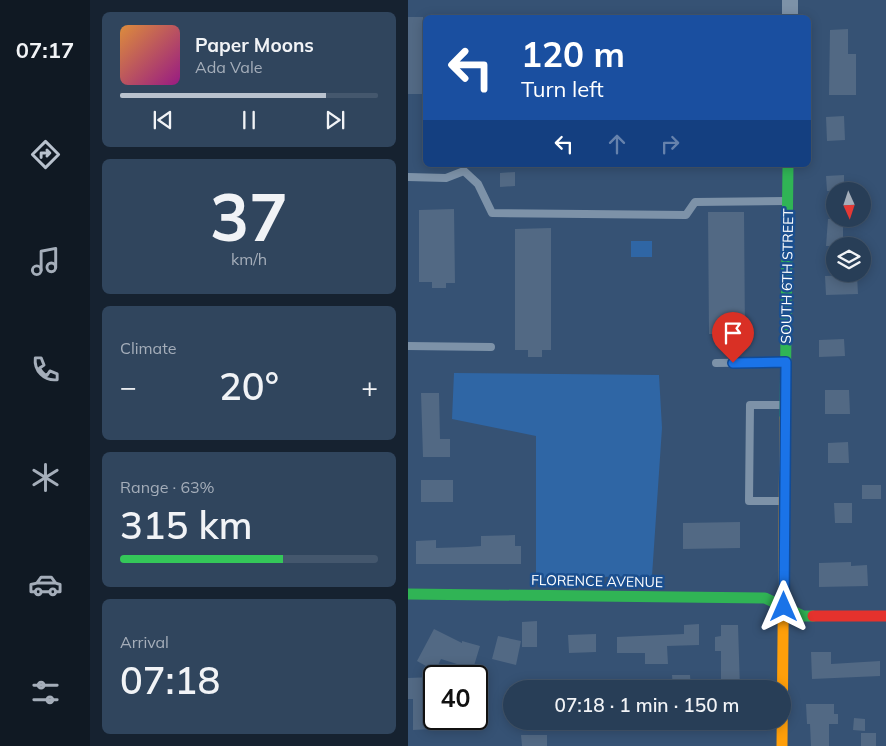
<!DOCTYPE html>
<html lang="en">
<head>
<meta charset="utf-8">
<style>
  body { margin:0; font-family:Mulish,sans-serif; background:#30455d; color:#f1f3f6; height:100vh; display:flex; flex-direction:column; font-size:19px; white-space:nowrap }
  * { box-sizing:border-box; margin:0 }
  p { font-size:16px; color:#a5aeba }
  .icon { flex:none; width:28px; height:28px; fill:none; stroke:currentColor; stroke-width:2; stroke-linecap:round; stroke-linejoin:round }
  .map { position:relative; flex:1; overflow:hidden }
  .panel { display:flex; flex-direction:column; gap:12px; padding:12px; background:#162230; width:318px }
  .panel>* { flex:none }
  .top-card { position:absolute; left:15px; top:15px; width:388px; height:152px; border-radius:8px; box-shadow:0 2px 12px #0003,0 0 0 1px #44576d; background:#1a4fa0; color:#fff; overflow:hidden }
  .needle { width:32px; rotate:177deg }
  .buttons { position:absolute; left:418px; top:182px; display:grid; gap:10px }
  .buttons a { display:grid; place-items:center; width:45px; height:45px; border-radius:50%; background:#283e57; box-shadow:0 2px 12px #0003,0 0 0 1px #44576d; font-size:25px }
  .speed { position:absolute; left:15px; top:665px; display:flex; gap:10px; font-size:25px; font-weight:700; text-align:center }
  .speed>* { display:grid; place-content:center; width:65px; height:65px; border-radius:50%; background:#283e57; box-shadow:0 2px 12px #0003,0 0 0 1px #44576d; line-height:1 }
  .speed .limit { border:2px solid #111; border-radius:8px; background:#fff; color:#111 }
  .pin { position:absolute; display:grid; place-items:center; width:42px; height:42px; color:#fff; margin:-51px -21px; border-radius:50% 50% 50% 0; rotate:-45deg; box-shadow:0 0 5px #0007 }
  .pin .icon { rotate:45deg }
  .me { position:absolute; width:55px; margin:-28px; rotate:0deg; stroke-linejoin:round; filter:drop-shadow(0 0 4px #0008) }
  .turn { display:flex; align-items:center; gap:18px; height:105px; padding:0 15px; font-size:22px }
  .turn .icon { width:65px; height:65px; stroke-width:2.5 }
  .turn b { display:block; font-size:35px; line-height:42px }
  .lanes { display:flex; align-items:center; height:48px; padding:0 15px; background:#0003; justify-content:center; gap:25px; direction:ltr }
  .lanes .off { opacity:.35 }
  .big { font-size:38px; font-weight:600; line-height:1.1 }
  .panel .card { flex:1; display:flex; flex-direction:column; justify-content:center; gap:8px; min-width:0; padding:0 18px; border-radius:8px; background:#30455d }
  .panel .dial { align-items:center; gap:0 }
  .dial b { font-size:65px; line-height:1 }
  .song { display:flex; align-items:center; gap:15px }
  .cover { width:60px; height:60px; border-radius:8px; background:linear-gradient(135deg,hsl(30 70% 55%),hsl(310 70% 35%)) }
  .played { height:5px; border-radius:2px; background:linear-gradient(90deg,#b9c2ce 80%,#44576d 80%) }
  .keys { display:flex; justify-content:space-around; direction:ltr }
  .heat { display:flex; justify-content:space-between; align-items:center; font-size:28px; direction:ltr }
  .charge { height:8px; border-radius:4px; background:linear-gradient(90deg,#34c759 63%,#44576d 0) }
  .trip { position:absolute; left:95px; top:680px; width:288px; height:50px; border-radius:25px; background:#283e57; box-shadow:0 2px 12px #0003,0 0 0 1px #44576d; font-weight:600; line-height:50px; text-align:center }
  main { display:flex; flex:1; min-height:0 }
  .tab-bar { display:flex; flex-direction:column; width:90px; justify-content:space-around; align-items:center; background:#101923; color:#a5aeba }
  .tab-bar .icon { width:35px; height:35px }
  .tab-bar .active { color:#b9c2ce }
  .tab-bar b { font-size:22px; color:#f1f3f6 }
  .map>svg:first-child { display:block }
</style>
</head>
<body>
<main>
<nav class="tab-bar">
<b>07:17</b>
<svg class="icon active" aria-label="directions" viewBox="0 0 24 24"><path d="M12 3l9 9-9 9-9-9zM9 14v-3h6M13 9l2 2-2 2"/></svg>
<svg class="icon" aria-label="music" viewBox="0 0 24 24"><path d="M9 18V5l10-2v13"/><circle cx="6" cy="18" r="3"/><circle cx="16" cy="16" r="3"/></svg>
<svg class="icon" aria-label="phone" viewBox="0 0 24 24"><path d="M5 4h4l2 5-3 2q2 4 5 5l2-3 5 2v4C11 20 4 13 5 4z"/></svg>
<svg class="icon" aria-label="climate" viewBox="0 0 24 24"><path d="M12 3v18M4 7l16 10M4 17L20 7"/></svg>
<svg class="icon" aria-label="car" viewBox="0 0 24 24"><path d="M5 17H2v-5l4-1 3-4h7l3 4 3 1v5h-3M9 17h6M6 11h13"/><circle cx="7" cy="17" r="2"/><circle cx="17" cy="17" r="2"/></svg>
<svg class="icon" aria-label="filters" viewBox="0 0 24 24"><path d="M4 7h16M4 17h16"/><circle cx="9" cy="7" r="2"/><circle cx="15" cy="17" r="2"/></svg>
</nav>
<section class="panel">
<div class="card">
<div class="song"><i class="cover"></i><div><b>Paper Moons</b><p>Ada Vale</p></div></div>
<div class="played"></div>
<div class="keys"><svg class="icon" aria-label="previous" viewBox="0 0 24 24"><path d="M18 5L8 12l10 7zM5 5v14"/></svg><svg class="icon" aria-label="pause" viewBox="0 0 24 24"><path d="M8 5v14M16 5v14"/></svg><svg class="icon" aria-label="next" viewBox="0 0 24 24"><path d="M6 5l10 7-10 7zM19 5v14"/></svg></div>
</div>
<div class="card dial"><b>37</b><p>km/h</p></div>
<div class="card"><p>Climate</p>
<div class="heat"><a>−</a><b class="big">20°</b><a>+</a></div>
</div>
<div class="card"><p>Range · 63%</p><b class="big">315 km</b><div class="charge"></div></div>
<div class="card"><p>Arrival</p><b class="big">07:18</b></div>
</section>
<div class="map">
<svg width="479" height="746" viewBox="0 0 479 746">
  <rect width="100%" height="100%" fill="#365274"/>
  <!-- green -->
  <path fill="#2f66a5" d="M223 241H244V257H223Z
    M46 373 251 375 254 428 244 576 128 578V436L44 419Z"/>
  <!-- building -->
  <path fill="#526984" d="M0 17H15L18 94H0Z
    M440 29V54H448V95H421L422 30Z
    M436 116 437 140 419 141 418 117Z
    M107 172V186L92 187V173Z
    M436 175V191H419L418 176Z
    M46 209 47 283H38V288H24V282H11V210Z
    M300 212H336L337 334H327V340H313V334H301Z
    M420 219H435V246H418Z
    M143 228V350H134V357H120V350H107V229Z
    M449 275 450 294 418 295 417 276Z
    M436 339 437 356 411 357V340Z
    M417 390H441L442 414H417Z
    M13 393H31L32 439H42V457H15Z
    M440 442 441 463H420V443Z
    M13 480H45V502H13Z
    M454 485H473V499H454Z
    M426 503H444V523H427Z
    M332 522V548L275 549V523Z
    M107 535V546H113V564H8V541L28 540V548L59 547 73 546V536Z
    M443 562V566L459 565 460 586 411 587V563Z
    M129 621V647H114V622Z
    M291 624V645L259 646 260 664H237V653H209V637L276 634V625Z
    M313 625H330L332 689H313V651H307V637L313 636Z
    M26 629 54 643V641L72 646 65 669 33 659 27 671 9 661Z
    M188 634V652L161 653 160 635Z
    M90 636 113 641 108 665 84 659Z
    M403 652H423V664L472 661V676L404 679Z
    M264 675H282L283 689H265Z
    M26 677 24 729 5 730V699H0V678Z
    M398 704H426V714H430V724H421V746H403L402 724H399Z
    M446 718 457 719V731L445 730Z
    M453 733H468V746H453Z
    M113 735H139V746H114Z"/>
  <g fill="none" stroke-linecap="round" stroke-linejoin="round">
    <!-- lane -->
    <path stroke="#7d92a8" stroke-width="8" d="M0 177 38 178 56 171 70 184 84 213 278 215 287 202 378 201
      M0 346 83 347
      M308 363 376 362
      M375 405H342L341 501H375"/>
    <!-- street -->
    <path stroke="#7d92a8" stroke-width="16" d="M382 18V0"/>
    <!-- fast -->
    <path stroke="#30b455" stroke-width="11" d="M377 418 380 165
      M0 594 357 598 395 616H405"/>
    <!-- slow -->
    <path stroke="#ff9f0a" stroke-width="11" d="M374 746 377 418"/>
    <!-- jam -->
    <path stroke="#e5322d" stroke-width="11" d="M405 616H479"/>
  </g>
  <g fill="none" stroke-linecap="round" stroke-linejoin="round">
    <defs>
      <path id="route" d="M325 363 378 362 376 607"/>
    </defs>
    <!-- route casing -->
    <use href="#route" stroke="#114b97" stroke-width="12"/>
    <!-- route -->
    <use href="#route" stroke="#1a73e8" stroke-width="9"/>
  </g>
  <g text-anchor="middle" stroke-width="5" stroke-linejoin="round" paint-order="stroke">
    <!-- street labels -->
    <g font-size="14" fill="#fff" stroke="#1b4f8f">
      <text transform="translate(379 276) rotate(-89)" y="5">SOUTH 6TH STREET</text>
      <text transform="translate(189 581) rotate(1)" y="5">FLORENCE AVENUE</text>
    </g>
  </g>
</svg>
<div class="buttons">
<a><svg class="needle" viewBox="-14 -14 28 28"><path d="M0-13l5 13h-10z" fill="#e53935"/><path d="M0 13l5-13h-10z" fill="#a5aeba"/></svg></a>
<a><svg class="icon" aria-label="layers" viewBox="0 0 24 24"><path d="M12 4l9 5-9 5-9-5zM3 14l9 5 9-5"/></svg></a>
</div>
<div class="speed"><div class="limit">40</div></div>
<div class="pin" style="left:325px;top:363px;background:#d93025"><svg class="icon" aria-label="arrive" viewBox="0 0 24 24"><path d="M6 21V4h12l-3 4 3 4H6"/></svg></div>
<svg class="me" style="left:376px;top:607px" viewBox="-20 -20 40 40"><path d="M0-17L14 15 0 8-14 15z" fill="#1a73e8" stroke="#fff" stroke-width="4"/></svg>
<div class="trip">07:18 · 1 min · 150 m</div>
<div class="top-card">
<div class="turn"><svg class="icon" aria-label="left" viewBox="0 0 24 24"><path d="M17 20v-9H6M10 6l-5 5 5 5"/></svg><div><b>120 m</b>Turn left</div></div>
<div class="lanes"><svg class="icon" aria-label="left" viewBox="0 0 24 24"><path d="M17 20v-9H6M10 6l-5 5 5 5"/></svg><svg class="icon off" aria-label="ahead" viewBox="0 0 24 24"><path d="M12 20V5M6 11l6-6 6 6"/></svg><svg class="icon off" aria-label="right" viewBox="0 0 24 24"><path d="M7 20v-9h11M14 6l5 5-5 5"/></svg></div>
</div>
</div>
</main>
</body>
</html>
